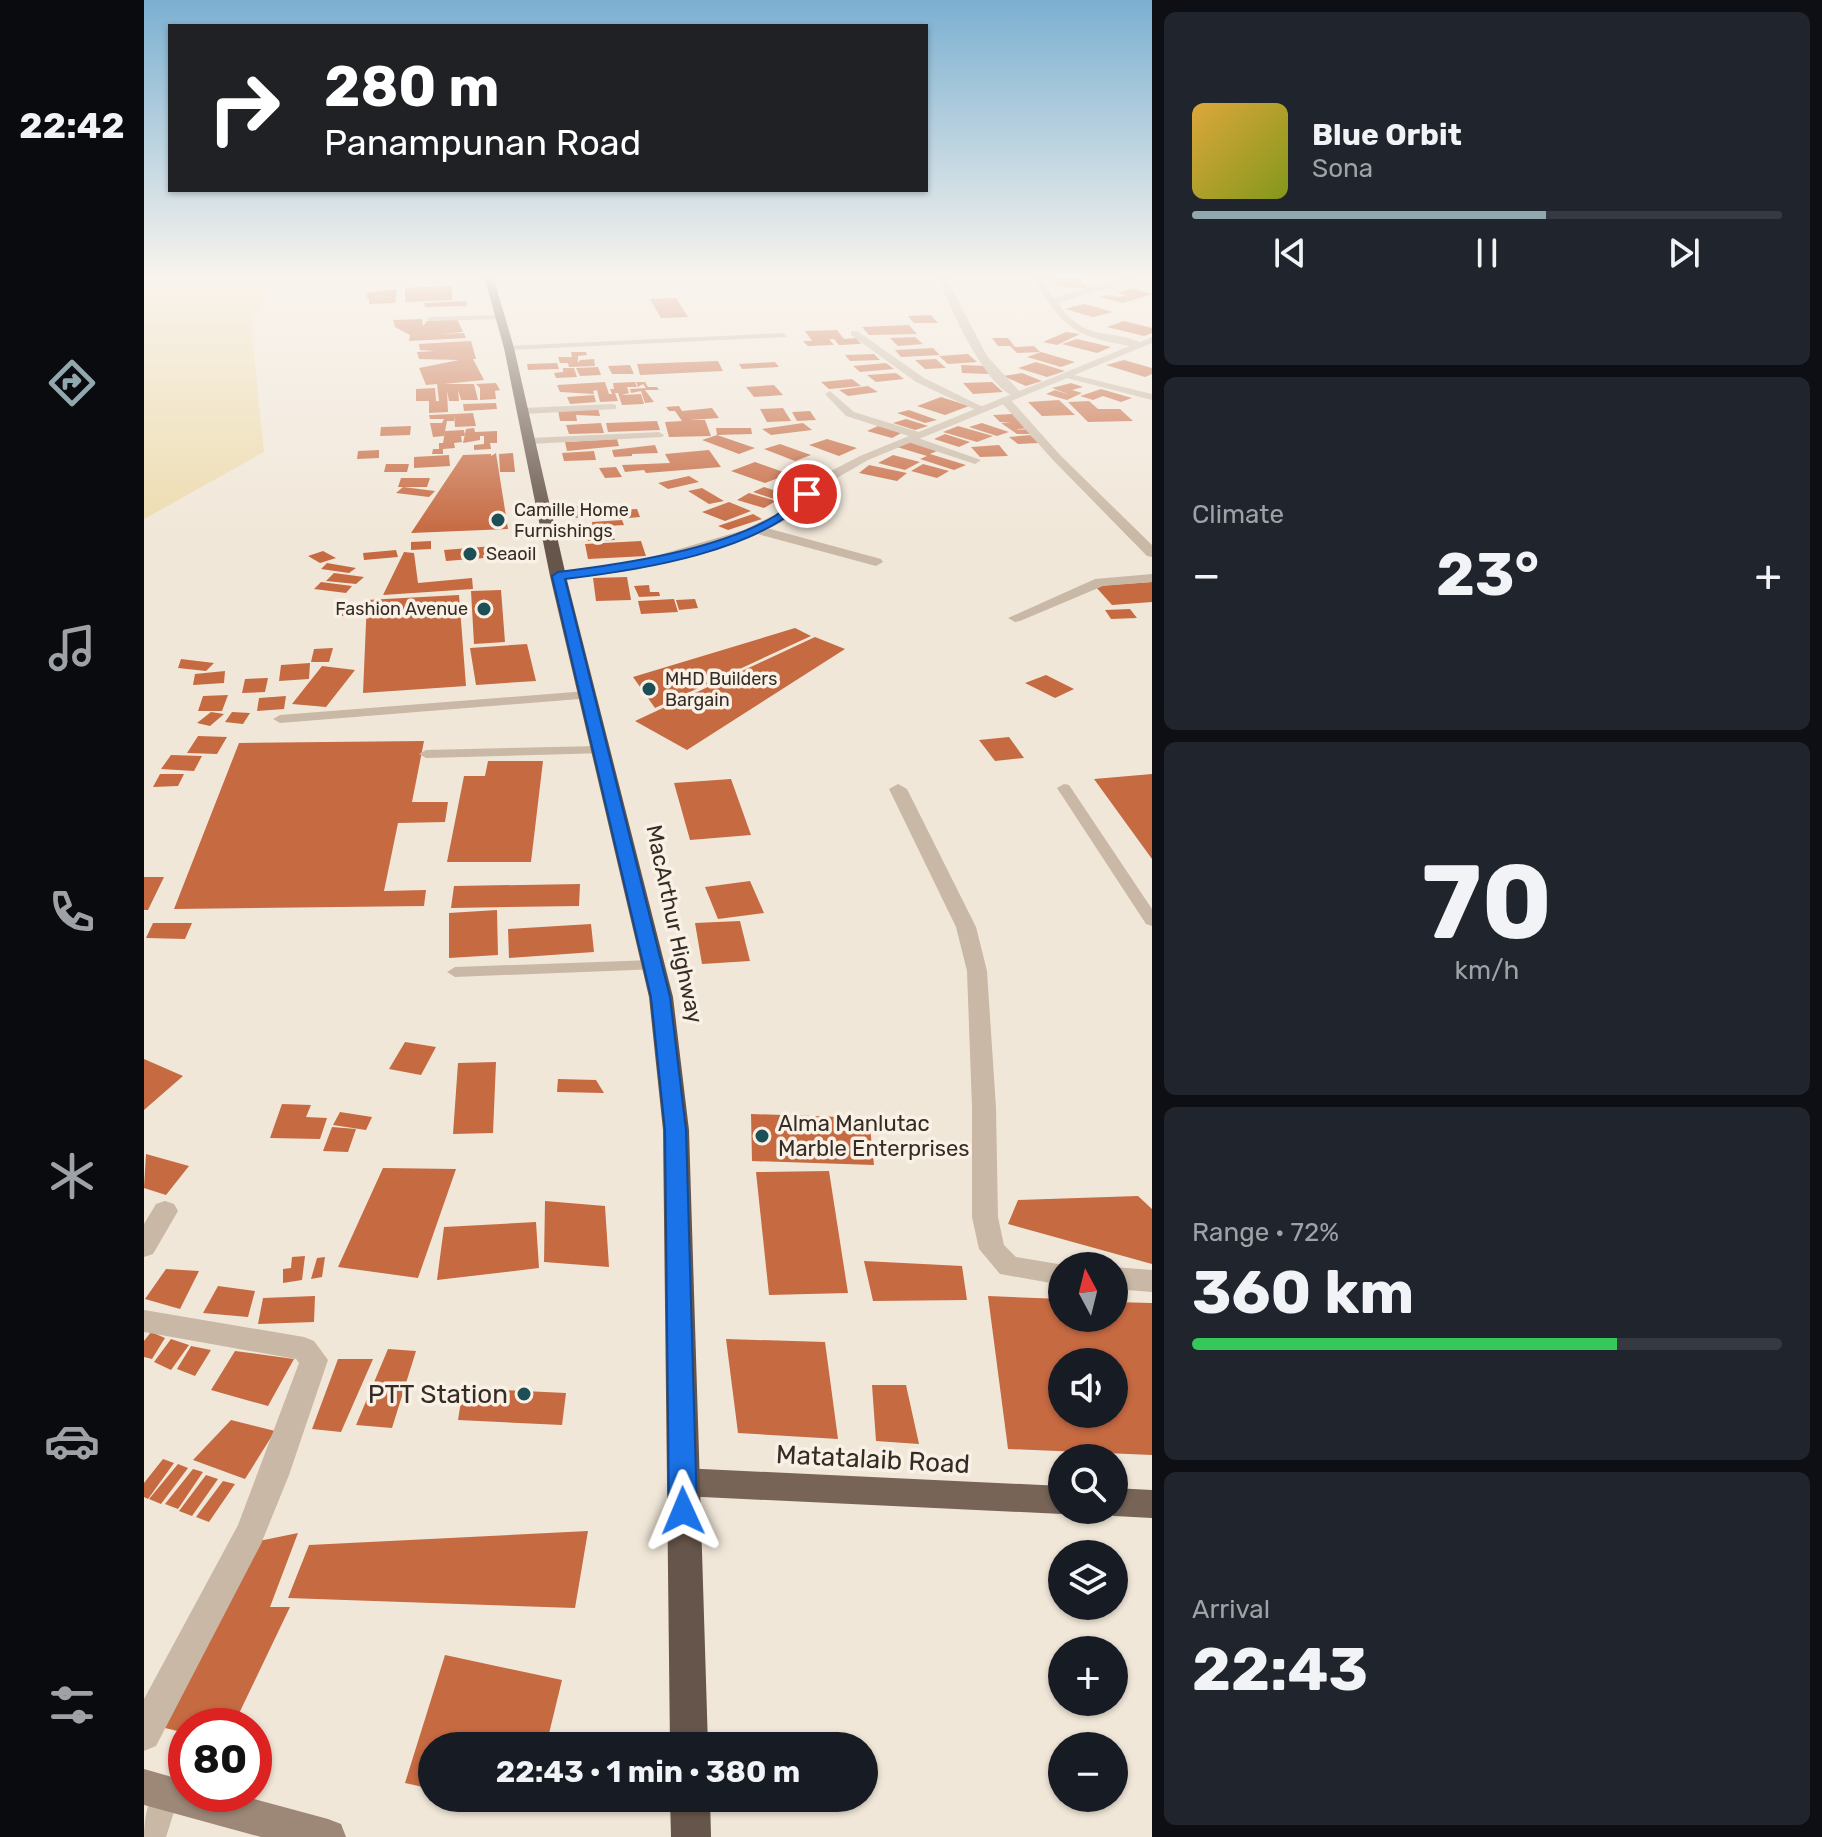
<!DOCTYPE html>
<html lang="en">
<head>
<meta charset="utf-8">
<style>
  body { margin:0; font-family:Rubik,sans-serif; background:#20242c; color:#f1f3f6; height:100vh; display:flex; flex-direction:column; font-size:30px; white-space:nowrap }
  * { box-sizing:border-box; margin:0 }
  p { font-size:26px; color:#9ea1a6 }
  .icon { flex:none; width:44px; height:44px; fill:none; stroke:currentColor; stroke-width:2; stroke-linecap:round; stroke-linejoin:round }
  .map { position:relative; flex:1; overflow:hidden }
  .sheet { display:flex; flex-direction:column; gap:12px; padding:12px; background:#0d0f14; width:670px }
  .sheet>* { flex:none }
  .guide { position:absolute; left:24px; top:24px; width:760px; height:168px; border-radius:0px; box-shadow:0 2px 6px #0004; background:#202124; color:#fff; overflow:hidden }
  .needle { width:52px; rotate:353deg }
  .controls { position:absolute; left:904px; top:1252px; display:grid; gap:16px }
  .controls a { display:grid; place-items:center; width:80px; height:80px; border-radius:50%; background:#171b24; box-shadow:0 2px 6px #0004; font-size:40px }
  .speed { position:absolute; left:24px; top:1708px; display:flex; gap:16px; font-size:40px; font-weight:700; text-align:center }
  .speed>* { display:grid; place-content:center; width:104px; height:104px; border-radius:50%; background:#171b24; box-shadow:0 2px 6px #0004; line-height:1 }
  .speed .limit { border:12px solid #d22; background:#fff; color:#111 }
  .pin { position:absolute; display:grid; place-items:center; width:68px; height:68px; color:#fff; margin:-34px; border:4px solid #fff; border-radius:50%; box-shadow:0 2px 8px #0007 }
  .me { position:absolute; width:88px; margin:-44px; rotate:359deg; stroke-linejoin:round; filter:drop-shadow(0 0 6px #0008) }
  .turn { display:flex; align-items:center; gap:28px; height:168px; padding:0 24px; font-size:36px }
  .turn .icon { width:104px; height:104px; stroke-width:2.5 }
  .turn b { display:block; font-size:56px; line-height:68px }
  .big { font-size:60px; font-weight:700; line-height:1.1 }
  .sheet .widget { flex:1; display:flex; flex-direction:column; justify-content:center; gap:12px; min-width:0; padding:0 28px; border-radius:12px; background:#20242c }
  .sheet .dial { align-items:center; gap:0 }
  .dial b { font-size:104px; line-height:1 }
  .song { display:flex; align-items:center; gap:24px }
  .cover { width:96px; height:96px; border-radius:12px; background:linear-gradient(135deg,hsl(40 70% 55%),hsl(70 70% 35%)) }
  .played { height:8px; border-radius:4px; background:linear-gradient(90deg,#91a9ae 60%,#363941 60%) }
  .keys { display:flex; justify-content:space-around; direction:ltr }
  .heat { display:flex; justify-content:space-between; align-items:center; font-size:44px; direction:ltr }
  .charge { height:12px; border-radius:6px; background:linear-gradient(90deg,#34c759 72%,#363941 0) }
  .trip { position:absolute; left:274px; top:1732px; width:460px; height:80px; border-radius:40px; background:#171b24; box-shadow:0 2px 6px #0004; font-weight:700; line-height:80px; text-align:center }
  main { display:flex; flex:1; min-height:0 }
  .menu { display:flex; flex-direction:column; width:144px; justify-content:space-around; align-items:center; background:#090b0e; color:#9ea1a6 }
  .menu .icon { width:56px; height:56px }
  .menu .active { color:#91a9ae }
  .menu b { font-size:36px; color:#f1f3f6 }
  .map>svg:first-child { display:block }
</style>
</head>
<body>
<main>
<nav class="menu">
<b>22:42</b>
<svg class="icon active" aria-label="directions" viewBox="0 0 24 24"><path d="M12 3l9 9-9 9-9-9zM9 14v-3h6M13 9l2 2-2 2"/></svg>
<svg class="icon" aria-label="music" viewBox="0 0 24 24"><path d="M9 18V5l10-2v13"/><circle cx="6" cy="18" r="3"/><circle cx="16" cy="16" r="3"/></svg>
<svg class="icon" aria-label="phone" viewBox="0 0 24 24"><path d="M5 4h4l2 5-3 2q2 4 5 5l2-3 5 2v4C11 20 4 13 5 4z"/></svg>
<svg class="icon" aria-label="climate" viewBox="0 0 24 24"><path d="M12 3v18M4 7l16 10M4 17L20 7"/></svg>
<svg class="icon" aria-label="car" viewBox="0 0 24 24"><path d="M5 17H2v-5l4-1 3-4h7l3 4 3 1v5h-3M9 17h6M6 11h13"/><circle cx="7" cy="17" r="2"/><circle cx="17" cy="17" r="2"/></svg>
<svg class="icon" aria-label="filters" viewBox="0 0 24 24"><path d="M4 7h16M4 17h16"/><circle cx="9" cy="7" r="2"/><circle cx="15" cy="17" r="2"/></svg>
</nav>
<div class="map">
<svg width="1008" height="1837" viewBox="0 0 1008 1837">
  <rect width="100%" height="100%" fill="#f1e7d9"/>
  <!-- sand -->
  <path fill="#eddcaf" d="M0 276H129L107 325 120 452 0 519Z"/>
  <!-- building -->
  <path fill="#c66a42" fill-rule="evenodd" d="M906 278H934L943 288 914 287Z
    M308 286V300L261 302V288Z
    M989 288 1008 294 979 303 956 297 965 295 975 297 982 295 973 293Z
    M253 289 251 303 225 304V299H222L223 293Z
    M532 298 544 317 517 318 506 299Z
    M323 301V306L281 307 280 303Z
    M940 304 969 312 949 317 921 309Z
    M787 315 794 323H770L764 316Z
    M278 319 279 326 283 321 313 319 319 332 296 334 320 333 322 338 265 341 266 335 251 327 249 320Z
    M980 321 1008 328V333L1000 336 963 327Z
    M765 325 773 334 725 335 718 327Z
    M693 330 700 339 712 338 717 344 695 345 690 339H685L690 345 664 346 659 341H668L661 331Z
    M922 332 936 334 913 345 899 342Z
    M771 337 779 344 754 346 746 338Z
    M848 338H864L871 347 890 346 896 352 873 353 866 346H854Z
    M933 339 967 347 953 353 918 344Z
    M327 341 332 359H329L340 380 300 384H330L334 400H317L314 390 315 401H305L303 391 304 412 285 413V401H272V389L291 388 292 401H295L293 384 282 385 275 368 315 360 275 359 273 352 291 351 276 350 275 344Z
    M789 348 796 355 757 357 751 350Z
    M427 352H442L443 355 434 356V363L436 360 450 359 451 366 425 367 424 363H416L414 357H428Z
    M897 352 931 362 917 367 883 357Z
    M730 354 736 360 706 361 701 355Z
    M824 354 833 362 804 364 795 356Z
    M792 359 802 368 781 369 771 360Z
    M980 360 1008 368V374L1001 377 962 365Z
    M574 361 579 371 496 375 493 364Z
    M631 362 635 367 598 369 595 364Z
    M892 362 921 371 903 377 874 368Z
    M413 363 415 369 384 370 383 364Z
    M742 363 750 369 716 372 709 366Z
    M486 365 490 374H468L464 366Z
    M817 365 843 366 845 374 818 373Z
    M454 367 457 375 436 376 432 368Z
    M419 368H430L433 377 412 378 410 373 419 372Z
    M752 373 760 379 732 382 723 375Z
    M878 373 898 381 882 386 859 376Z
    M708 379 717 386 685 389 677 382Z
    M461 382 465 394H468L466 389H470L469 383 491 382 493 387H483L485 393 478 395 497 394 500 404 478 405 474 393H471L474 401 456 402 453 390 449 391 450 394 416 392 413 385Z
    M492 382H501L504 387H513L515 390H501L510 402 501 403 497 391 487 393 486 389 502 388 499 384 494 387Z
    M848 382 859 392 829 394 819 383Z
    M352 383 356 390 351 391 352 399 336 400V388L332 384Z
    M927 383 939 387 928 390 938 393 923 400 902 394 911 390 927 395 908 388Z
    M630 385 639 395 610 397 602 387Z
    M724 386 734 392 704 396 695 390Z
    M957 389 988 398 977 402 959 396 949 400 936 396Z
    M450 395 452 402 426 404 423 397Z
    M797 397 825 406 801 415 773 406Z
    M915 400 931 415 898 416 884 402Z
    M945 401 954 409H976L989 421 944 422 924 402Z
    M352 403 353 409 320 411 319 404Z
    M535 406 538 411 568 408 575 418 546 420H561L567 436 525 437 521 422 538 421 531 411H525L522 407Z
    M454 408 456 416 432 415 433 421H416L414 410Z
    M639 408 647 421 623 422 616 409Z
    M765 410 793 420 781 423 753 413Z
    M666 411 672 420 653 421 648 412Z
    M329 413 332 426 311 427 310 414Z
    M310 414 311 421H303L300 436 289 437 286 423H298L300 419H286L285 415Z
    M869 414 882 428 871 430 884 429 888 434H873L857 423 867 422H856L849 415Z
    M762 419 775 423 784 426 771 430 749 423Z
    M513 421 516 430 464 432 462 423Z
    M457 423 460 433 425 434 422 425Z
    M659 423 668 430 627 435 618 429Z
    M838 423 865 432 853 436 825 427Z
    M267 426 266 435 236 436 237 427Z
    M734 426 759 432 748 438 723 431Z
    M814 426 849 436 833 442 799 432Z
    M330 428 331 432 353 431V443H346L347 449 330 450V445L340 444V436H336V440L319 443 322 429Z
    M572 428H607L608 434 573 435Z
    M320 430 321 436H317L318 442 310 443 311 448 299 449V454H288L289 449H295V443H299L301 431Z
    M801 434 826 442 815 447 790 439Z
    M573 435 611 448 595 454 558 440Z
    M886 435 895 443 874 444 865 437Z
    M473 439 475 446 423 451 421 442Z
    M683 439 713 448 695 456 665 445Z
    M765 442 793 451 786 454 822 465 810 470 776 459 783 456 753 447Z
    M636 444 667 455 651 461 620 449Z
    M511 445 514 453 488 454V456L470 457 468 450Z
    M855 445 864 456 836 457 827 447Z
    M235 450V458L213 459 214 451Z
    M565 450 577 467 502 473 500 470 481 472 478 465 526 463 521 454Z
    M450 451 452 460 420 461 418 453Z
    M352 453 364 529 267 533 319 455 347 454V456Z
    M369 453 371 472H356L355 454Z
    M305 455 306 466 270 468V457Z
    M749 455 776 462 761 470 734 463Z
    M611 462 645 474 621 483 587 471Z
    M242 464H265L263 472H240Z
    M779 464 805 471 793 478 767 471Z
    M725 465 763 473 753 481 715 473Z
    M472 467 478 477 461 478 455 468Z
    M545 476 555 482 524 489 514 483Z
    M257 478H286L283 487H254Z
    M259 487 291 491 285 497 252 493Z
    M620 487 648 496 636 501 609 492Z
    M558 488 580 501 565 504 544 491Z
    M605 493 632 501 620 508 593 500Z
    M585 502 607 511 581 521 558 512Z
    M455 505 459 516 428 518 424 507Z
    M493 509 496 517 474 519 471 510Z
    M609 514 618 519 584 530 574 526Z
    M478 520 480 525 464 526 471 540 444 541 443 533 438 534 436 528H449L448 522Z
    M287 541V549L267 550V542Z
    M497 541 502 556 444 559 441 544Z
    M350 546 353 557 302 561 300 550Z
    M252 550 254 557 220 560 219 553Z
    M179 551 192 558 176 563 164 556Z
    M260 552 270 553 274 583 328 578 329 589 239 595Z
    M183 563 212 568 205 573 177 569Z
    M190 573 220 577 212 584 182 581Z
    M483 577 487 600 452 601 449 578Z
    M177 582 208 586 202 593 170 589Z
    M1008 582V602L968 605 951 586Z
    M505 585 506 592H515L516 596 495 597 490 586Z
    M357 590 361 642 330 644 327 591Z
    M315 595 322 686 219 693 223 600Z
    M530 599 534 612 497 614 494 601Z
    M551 599 554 608 535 610 532 600Z
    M220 603 221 615 197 616V604Z
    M986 609 993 618 967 619 961 610Z
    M651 628 667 636 511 708 489 677Z
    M671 637 701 649 543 750 491 721Z
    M383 644 392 681 332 685 326 648Z
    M189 648 185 662H167L170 649Z
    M37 659 70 663 62 671 34 668Z
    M166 663 165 679 135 681 137 665Z
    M178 666 211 670 182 707 148 704Z
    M81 671 80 683 49 685 51 674Z
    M902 675 930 689 911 698 881 683Z
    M124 678 121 692 98 693 101 679Z
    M84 695 78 711H54L59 696Z
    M142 696 140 709 113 711 115 698Z
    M67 712 80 714 66 726 53 723Z
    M88 712 106 713 99 724 81 722Z
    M54 736 83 737 73 754 43 753Z
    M865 737 880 758 851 761 835 740Z
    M280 741 268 802H304L301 822 254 823 240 891 282 890 280 906 30 909 95 743Z
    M27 755 58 756 50 771 17 769Z
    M344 761H399L387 862H303L320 776H341Z
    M16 774H40L34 786 9 787Z
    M1008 774V859L950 779Z
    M587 779 607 835 546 840 530 783Z
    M0 877H20L4 910H0Z
    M606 881 620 913 574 919 561 887Z
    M436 884 435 906 307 908 310 886Z
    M353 910 354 955 305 958V913Z
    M596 921 606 961 558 964 551 923Z
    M9 923H48L41 939 2 938Z
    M447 924 450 952 365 958 364 929Z
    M261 1042 292 1047 277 1075 245 1069Z
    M0 1059 39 1076 0 1110Z
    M352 1062 349 1133 309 1134 314 1063Z
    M414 1079 452 1080 460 1093 413 1092Z
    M138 1104 167 1105 162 1117 183 1118 176 1139 126 1138Z
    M196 1112 228 1117 222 1130 189 1125Z
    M607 1114 725 1118 730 1165 608 1161Z
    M188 1127 212 1129 204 1152 179 1151Z
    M2 1154 45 1166 22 1195 0 1188Z
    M239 1168 312 1169 274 1278 194 1267Z
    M685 1171 704 1293 625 1295 612 1172Z
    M994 1196 1008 1209V1264L864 1224 874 1200Z
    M401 1201 461 1206 465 1267 400 1262Z
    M392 1222 395 1268 293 1280 300 1227Z
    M161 1256 158 1280 139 1283V1269L147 1268 148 1257Z
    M181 1257 178 1277 167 1279 173 1258Z
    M720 1261 818 1266 823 1300 729 1301Z
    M22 1269 55 1271 36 1309 1 1299Z
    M74 1286 111 1291 104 1317 59 1313Z
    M171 1296 170 1322 114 1324 119 1298Z
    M844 1296 918 1299V1318H970V1302L1008 1303V1455L864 1449ZM918 1362H970V1414H918Z
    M7 1332 21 1338 8 1359 0 1357V1341Z
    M27 1339 45 1345 27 1370 10 1362Z
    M582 1339 681 1342 694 1439 594 1433Z
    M47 1346 67 1350 51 1376 33 1369Z
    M244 1349 272 1351 248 1428 212 1425Z
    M91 1351 150 1359 124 1406 67 1390Z
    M194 1359H229L197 1432 168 1429Z
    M728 1385H762L775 1444 732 1441Z
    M319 1388 422 1393 418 1425 314 1420Z
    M87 1420 131 1431 101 1479 49 1460Z
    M19 1459 30 1463 4 1499 0 1497V1483Z
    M34 1464 44 1468 17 1504 5 1499Z
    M49 1469 59 1472 34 1509 21 1504Z
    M62 1475 74 1479 48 1516 35 1511Z
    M79 1481 91 1484 65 1522 52 1517Z
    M444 1531 431 1608 144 1598 165 1545Z
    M154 1533 126 1607H146L89 1726H42V1733L21 1728 110 1542Z
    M301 1655 418 1680 402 1746H288V1789L261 1783Z
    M336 1798H390L387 1811Z"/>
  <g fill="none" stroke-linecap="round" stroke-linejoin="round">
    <!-- service -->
    <path fill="#c9b8a5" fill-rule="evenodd" d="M345 276H420L343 279Z
      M356 315 359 319 286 321 282 319 286 317Z
      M640 333 643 337 365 350 361 348 365 346Z
      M922 373 1008 394V400L919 377Z
      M515 432 520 435 518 437 386 444 381 441 386 438Z
      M443 691 448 692V698L136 723 129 719 136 715Z
      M456 746 463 750 461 753 282 758 275 754 282 750Z
      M920 784 925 785 1008 909V926L1002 924 913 788Z
      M509 960 517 965 515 969 311 977 303 972 311 967Z
      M22 1779 32 1783 36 1793 22 1837H0C0 1817 4 1802 12 1783Z"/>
    <!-- minor -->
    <path fill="#c9b8a5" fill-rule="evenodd" d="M793 276H801L843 356 877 393V397C845 399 804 302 793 276Z
      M888 276H896L910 298 987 276H999L914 303C942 345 967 326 1001 345L996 348C931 336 922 333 888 276Z
      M707 331H713L780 378 843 409 834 411 772 382 707 335Z
      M686 391 710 412 778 433 780 435 774 438 837 460 831 464 761 441 759 439 765 436 702 416 681 394Z
      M857 398H865L916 455 1008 545V557L1003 556 908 459 857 402Z
      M468 404 472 405V409L379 414 374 411 379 408Z
      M615 526 737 559 739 562 732 566 610 533 608 530Z
      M1008 574V582L959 586 876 621 871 622 864 618 951 579Z
      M754 784 763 789 832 927 843 971 852 1108 854 1217 860 1245 872 1257 926 1266H918V1285L856 1274 835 1249 828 1217V1108L823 971 812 927 745 789Z
      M21 1201 30 1204 34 1211 9 1254 0 1257V1224L12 1204Z
      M970 1267 1008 1270V1292L970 1289Z
      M0 1310 160 1337 170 1341 184 1360 145 1475 117 1544 12 1746 0 1751V1699L94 1525 155 1363 152 1359 0 1332Z"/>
    <!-- tertiary -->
    <path fill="#c9b8a5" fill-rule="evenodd" d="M1008 337V343L724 460 693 478 642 520 610 536 492 570 414 580 407 576 414 572 491 562 600 530 632 514 685 472 716 456Z"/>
    <!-- secondary -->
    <path fill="#9d8777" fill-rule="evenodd" d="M0 1769 42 1781V1794H92L184 1819 197 1824 202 1837H117L0 1805Z"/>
    <!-- primary -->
    <path fill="#776457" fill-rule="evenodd" d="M538 1468 918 1486V1510H929L918 1514 538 1496 527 1492 523 1482 527 1472Z
      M970 1488 1008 1490V1518L970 1516 959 1512 970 1510Z"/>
    <!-- trunk -->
    <path fill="#66554a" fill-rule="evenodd" d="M340 276H349L370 348 422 576 529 997 545 1130 564 1746H526L519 1130 505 997 406 576 360 348Z
      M526 1798H566L567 1837H527Z"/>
  </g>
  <!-- sky -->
  <linearGradient id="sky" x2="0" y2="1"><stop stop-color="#7bb0d1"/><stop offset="0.52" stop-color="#f9f4ee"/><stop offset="1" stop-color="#f9f4ee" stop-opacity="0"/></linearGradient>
  <rect width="1008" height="533" fill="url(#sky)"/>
  <!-- route -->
  <path fill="#1a73e8" stroke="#114b97" stroke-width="2" d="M659 491 669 494C617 552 496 570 421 579L526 997 542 1130 553 1511 548 1521 539 1525 529 1521 525 1511 521 1130 507 997 408 576 414 572C480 564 574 550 631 516 641 510 650 499 659 491Z"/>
  <!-- markers -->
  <g fill="#1c4f56" stroke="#f9f1e5" stroke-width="3">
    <circle cx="354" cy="520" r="8"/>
    <circle cx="326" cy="554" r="8"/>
    <circle cx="340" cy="609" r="8"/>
    <circle cx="505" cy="689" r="8"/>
    <circle cx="618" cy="1136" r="8"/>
    <circle cx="380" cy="1394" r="8"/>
  </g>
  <g text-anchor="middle" stroke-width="7" stroke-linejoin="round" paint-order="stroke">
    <!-- far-poi labels -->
    <g font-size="18" fill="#352c26" stroke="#f9f1e5" text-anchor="start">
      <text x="370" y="516">Camille Home<tspan x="370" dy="21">Furnishings</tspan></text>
      <text x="342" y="560">Seaoil</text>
      <text x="324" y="615" text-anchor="end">Fashion Avenue</text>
      <text x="521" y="685">MHD Builders<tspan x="521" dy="21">Bargain</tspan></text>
    </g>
    <!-- street labels -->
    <g font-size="22" fill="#352c26" stroke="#f9f1e5">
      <text transform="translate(531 924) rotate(78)" y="8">MacArthur Highway</text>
    </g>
    <!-- poi labels -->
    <g font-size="22" fill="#352c26" stroke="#f9f1e5" text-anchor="start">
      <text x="634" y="1131">Alma Manlutac<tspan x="634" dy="25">Marble Enterprises</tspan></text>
    </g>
    <!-- near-poi labels -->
    <g font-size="26" fill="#352c26" stroke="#f9f1e5" text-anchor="end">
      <text x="364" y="1403">PTT Station</text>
    </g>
    <!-- near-street labels -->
    <g font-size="26" fill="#352c26" stroke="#f9f1e5">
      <text transform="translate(729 1459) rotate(3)" y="9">Matatalaib Road</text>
    </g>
  </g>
</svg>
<div class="controls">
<a><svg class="needle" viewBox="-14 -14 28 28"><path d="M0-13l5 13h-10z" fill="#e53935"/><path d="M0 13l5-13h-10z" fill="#9ea1a6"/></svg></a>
<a><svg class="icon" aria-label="sound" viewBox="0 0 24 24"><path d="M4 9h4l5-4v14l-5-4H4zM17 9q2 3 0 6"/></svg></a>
<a><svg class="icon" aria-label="search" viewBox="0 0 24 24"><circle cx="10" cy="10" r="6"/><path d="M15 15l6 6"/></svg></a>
<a><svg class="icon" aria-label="layers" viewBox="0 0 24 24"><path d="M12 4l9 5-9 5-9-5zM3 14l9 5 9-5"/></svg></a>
<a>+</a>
<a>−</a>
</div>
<div class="speed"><div class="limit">80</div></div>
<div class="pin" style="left:663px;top:494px;background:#d93025"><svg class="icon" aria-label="arrive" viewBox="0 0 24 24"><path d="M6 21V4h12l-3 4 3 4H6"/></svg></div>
<svg class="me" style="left:539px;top:1511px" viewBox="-20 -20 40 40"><path d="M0-17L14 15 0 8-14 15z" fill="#1a73e8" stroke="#fff" stroke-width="4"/></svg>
<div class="trip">22:43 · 1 min · 380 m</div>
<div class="guide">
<div class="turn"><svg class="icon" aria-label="right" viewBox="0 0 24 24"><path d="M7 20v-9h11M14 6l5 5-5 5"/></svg><div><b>280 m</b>Panampunan Road</div></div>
</div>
</div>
<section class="sheet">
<div class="widget">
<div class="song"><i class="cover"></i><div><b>Blue Orbit</b><p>Sona</p></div></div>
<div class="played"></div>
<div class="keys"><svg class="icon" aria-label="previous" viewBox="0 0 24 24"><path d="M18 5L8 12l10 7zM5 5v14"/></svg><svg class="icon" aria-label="pause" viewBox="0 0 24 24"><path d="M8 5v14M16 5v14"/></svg><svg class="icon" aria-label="next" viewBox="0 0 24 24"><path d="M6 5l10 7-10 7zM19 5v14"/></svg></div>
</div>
<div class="widget"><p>Climate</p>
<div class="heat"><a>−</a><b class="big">23°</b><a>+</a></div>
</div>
<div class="widget dial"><b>70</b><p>km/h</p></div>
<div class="widget"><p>Range · 72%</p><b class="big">360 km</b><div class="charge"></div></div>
<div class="widget"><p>Arrival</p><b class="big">22:43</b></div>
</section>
</main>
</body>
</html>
